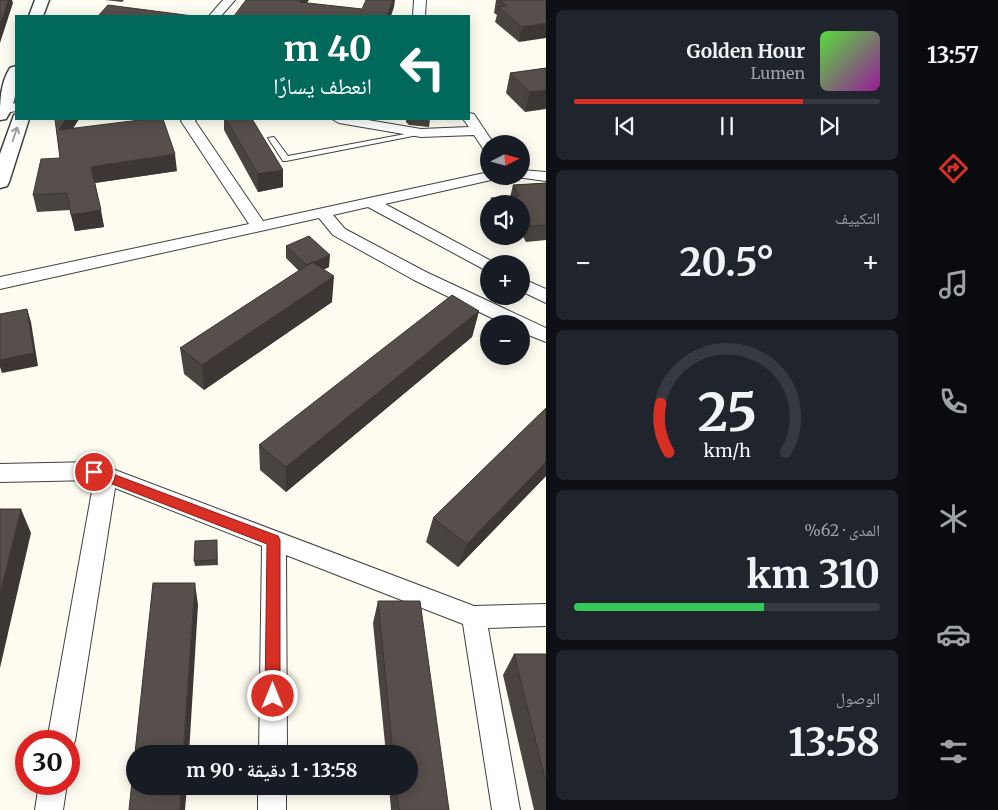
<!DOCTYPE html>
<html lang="ar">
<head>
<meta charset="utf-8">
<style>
  body { margin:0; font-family:Merriweather,"Noto Naskh Arabic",serif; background:#20242c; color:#f1f3f6; direction:rtl; height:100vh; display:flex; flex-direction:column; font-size:19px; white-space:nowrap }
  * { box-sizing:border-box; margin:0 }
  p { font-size:16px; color:#9ea1a6 }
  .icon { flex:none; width:28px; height:28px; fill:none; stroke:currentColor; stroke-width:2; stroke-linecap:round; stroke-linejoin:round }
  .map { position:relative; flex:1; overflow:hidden; direction:ltr }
  .side { display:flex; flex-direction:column; gap:10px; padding:10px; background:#0d0f14; width:362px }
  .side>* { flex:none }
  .banner { position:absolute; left:15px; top:15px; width:455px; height:105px; border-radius:0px; box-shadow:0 2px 12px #0003; direction:rtl; background:#00695c; color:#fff; overflow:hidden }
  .needle { width:32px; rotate:84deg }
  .controls { position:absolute; left:480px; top:135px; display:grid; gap:10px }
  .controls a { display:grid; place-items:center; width:50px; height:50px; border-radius:50%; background:#171b24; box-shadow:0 2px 12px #0003; font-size:25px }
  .speed { position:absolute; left:15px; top:730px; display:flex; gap:10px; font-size:25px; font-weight:700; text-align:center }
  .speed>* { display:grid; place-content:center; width:65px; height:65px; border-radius:50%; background:#171b24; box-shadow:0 2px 12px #0003; line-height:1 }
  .speed .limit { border:8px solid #d22; background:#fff; color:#111 }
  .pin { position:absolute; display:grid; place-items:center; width:42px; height:42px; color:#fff; margin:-21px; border:2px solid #fff; border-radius:50%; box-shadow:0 1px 5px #0007 }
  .me { position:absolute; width:55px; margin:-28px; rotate:0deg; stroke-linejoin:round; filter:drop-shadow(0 0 4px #0008) }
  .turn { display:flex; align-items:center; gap:18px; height:105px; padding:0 15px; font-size:22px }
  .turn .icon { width:65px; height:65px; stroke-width:2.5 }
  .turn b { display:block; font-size:35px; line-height:42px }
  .big { font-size:38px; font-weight:700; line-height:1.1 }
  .side .card { flex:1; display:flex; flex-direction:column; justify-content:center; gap:8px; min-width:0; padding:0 18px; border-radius:8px; background:#20242c }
  .side .dial { align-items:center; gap:0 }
  .dial svg { height:130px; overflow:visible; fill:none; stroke:#363941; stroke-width:7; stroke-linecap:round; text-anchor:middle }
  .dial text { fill:#f1f3f6; stroke:none }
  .song { display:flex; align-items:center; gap:15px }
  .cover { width:60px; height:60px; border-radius:8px; background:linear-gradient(135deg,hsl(110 70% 55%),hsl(300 70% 35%)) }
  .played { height:5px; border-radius:2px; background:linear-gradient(90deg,#d93025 75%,#363941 75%) }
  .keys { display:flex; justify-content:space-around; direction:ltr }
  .heat { display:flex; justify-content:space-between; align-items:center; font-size:28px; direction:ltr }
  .charge { height:8px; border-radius:4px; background:linear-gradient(90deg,#34c759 62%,#363941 0) }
  .trip { position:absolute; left:126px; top:745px; width:292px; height:50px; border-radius:25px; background:#171b24; box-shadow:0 2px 12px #0003; font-weight:700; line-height:50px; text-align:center; direction:rtl }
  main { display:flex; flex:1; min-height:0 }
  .tabs { display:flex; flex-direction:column; width:90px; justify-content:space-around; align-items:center; background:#090b0e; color:#9ea1a6 }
  .tabs .icon { width:35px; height:35px }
  .tabs .current { color:#d93025 }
  .tabs b { font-size:22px; color:#f1f3f6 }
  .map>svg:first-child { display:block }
</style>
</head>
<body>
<main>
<nav class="tabs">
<b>13:57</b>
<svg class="icon current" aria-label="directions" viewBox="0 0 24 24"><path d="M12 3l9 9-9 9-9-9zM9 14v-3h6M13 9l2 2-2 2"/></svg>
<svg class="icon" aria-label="music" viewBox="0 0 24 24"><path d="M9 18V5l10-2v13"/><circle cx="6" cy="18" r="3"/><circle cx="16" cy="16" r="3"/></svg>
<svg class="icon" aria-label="phone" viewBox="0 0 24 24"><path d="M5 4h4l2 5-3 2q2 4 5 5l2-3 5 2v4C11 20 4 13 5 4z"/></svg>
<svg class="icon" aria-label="climate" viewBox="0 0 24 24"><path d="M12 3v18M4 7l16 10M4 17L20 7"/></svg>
<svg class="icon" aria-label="car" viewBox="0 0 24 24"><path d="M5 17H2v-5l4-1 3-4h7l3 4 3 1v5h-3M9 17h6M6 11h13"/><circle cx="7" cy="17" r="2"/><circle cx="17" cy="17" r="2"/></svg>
<svg class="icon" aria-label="filters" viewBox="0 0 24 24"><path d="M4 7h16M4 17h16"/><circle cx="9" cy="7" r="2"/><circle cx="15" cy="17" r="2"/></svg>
</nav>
<section class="side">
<div class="card">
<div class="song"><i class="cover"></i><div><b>Golden Hour</b><p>Lumen</p></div></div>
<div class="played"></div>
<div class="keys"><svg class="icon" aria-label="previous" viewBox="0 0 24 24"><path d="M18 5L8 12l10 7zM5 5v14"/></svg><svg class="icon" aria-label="pause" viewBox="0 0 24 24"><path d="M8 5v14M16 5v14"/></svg><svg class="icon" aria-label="next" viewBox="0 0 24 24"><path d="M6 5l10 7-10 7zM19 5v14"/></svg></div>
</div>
<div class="card"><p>التكييف</p>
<div class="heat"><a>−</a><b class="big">20.5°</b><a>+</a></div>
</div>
<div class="card dial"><svg viewBox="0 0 100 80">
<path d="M14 69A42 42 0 1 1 86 69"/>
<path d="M14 69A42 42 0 0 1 9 39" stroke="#d93025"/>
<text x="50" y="56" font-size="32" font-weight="700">25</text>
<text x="50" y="72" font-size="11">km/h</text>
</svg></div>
<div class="card"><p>المدى · 62%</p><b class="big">310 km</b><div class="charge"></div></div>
<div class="card"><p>الوصول</p><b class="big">13:58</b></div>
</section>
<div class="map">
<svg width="546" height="810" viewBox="0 0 546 810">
  <rect width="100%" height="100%" fill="#fefbf0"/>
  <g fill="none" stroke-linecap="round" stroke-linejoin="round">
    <defs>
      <path id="service" d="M421 131 424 133 423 134 286 161H283L268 138 274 137 288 156Z"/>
      <path id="minor" d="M223 0H235L221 16H209Z
        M414 0H426L425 16H413Z
        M16 103V111L0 114V106Z
        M469 113 474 114 494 144H489V151L484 150 474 135 421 137 339 123 332 119H362L421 129 469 127 463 119H469Z
        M183 119H197L195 121 263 221 489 172V176H498L496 179 491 180 385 204 495 263 489 264V272L368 207 333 215 345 229 426 272 546 328V342L521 332V324H504L414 280 333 235 319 218 0 289V277L249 224 181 121Z
        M521 170 546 172V181L516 177 521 176Z
        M521 278 546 289V303L521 291Z
        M94 462 474 606 546 604V626L488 628 520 810H492L463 624 286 555 287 754H259L262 546 115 488 75 741 69 752V741H47L94 480 0 482V464Z
        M39 784H67L63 810H35Z
        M258 786H286V810H258Z"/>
      <path id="tertiary" d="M35 0H49L43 16H29Z
        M16 66C17 84 17 103 6 119L0 120C0 102 0 84 10 68Z
        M14 115H16V119H29L9 182 7 186 0 188V154Z"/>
    </defs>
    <!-- service casing -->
    <use href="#service" stroke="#414141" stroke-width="2"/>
    <!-- minor casing -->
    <use href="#minor" stroke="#414141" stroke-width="2"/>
    <!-- tertiary casing -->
    <use href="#tertiary" stroke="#414141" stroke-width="3"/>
    <!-- service -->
    <use href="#service" fill="#fff" fill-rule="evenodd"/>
    <!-- minor -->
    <use href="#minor" fill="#fff" fill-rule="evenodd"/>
    <!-- tertiary -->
    <use href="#tertiary" fill="#fff" fill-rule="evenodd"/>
  </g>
  <!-- wall -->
  <path fill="#4a4440" d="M105 0H124L122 2Z
    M496 0H546L519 42 495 22 497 15 494 13Z
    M546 68 525 112 506 93 510 73Z
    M55 119H79L73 128 177 171 95 183 104 227 75 231 70 210 37 212 33 195 60 158Z
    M224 119H252L283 170V187L258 192 224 130Z
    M406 119H430L429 127 409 125 406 122Z
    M546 183V240L526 242 521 233V204H490L491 198 510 197 513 185Z
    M489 207V218L487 214Z
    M286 246 329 267 323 270 332 302 204 390 184 374 180 348 299 271 286 258Z
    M479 311 472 337 286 492 260 470 259 445Z
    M546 408V476L458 567 426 542 433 518Z
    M217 546 218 565 195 566 194 561Z
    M378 601 449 810H391L389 786H410V754H386L373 623Z
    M514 654H546V810H534L503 675Z"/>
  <!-- shaded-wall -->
  <path fill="#3c3734" d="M8 0H12L13 3 0 43V26Z
    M301 0H309L299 16V2Z
    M393 0H395L394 7 391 16H387Z
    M546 23V38L519 42 522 27Z
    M546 90V109L525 112 530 92Z
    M66 119H79L62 146 59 130Z
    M175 154 177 171 94 183 91 167Z
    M283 170V187L258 192V174Z
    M101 210 104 227 75 231 71 215Z
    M330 255 329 267 306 277 307 265Z
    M334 276 332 302 204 390 202 365Z
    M27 309 31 322 38 366 2 373 0 367V360Z
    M479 311 472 337 286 492V467Z
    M546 462V476L458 567 467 544Z
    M21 509 31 533 0 668V593Z
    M195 583 198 605 189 754H183Z
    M181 786H187L185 810H180Z"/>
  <!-- building -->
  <path fill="#564f4b" stroke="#3c3734" d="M0 0H8L0 26Z
    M246 0H301L299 2 362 9 366 0H393L387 16H234Z
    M500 0H546V23L522 27 498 7 507 6Z
    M108 5 193 16H98Z
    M546 68V90L530 92 510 73Z
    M55 119H66L59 130 148 119H163L175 154 91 167 101 210 71 215 67 193 33 195 41 159 60 158Z
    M226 119H252L283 170 258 174Z
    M546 183V225L531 226 526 217 521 218V204H494L491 198 519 196 513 185Z
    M309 236 330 255 307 265 286 246Z
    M312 262 334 276 202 365 180 348Z
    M452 295 479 311 286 467 259 445Z
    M27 309 34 353 0 360V314Z
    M546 408V462L467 544 433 518Z
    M0 509H21L0 593Z
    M217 540V560L194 561 195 541Z
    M153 583H195L183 754H135V786H181L180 810H129Z
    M378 601H420L449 810H399L396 786H410V754H393Z
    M514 654H546V783Z"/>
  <!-- one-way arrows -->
  <defs><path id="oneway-shaft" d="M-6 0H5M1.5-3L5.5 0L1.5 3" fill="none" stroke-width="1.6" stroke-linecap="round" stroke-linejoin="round" transform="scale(1.25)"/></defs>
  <use stroke="#9f9f9f" href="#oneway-shaft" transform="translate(15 134) rotate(-72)"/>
  <!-- route -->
  <path fill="#d93025" stroke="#8d1f18" d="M94 467 278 536 280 540V696L278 701 273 703 268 701 265 696 267 544 89 475 87 472 89 468Z"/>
</svg>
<div class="controls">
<a><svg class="needle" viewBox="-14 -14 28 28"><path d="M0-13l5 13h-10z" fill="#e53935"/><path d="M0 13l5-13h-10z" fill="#9ea1a6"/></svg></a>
<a><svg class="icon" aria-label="sound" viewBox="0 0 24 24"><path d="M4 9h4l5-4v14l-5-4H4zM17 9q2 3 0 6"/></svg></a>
<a>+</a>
<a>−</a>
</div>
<div class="speed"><div class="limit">30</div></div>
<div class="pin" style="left:94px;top:472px;background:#d93025"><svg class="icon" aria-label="arrive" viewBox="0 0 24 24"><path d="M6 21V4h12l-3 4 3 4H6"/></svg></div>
<svg class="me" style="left:273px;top:696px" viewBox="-20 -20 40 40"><circle r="17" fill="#d93025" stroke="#fff" stroke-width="3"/><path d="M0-11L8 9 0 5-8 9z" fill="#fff"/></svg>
<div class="trip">13:58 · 1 دقيقة · 90 m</div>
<div class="banner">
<div class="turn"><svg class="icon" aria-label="left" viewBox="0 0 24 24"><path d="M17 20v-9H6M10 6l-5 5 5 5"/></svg><div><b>40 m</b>انعطف يسارًا</div></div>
</div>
</div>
</main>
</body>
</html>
